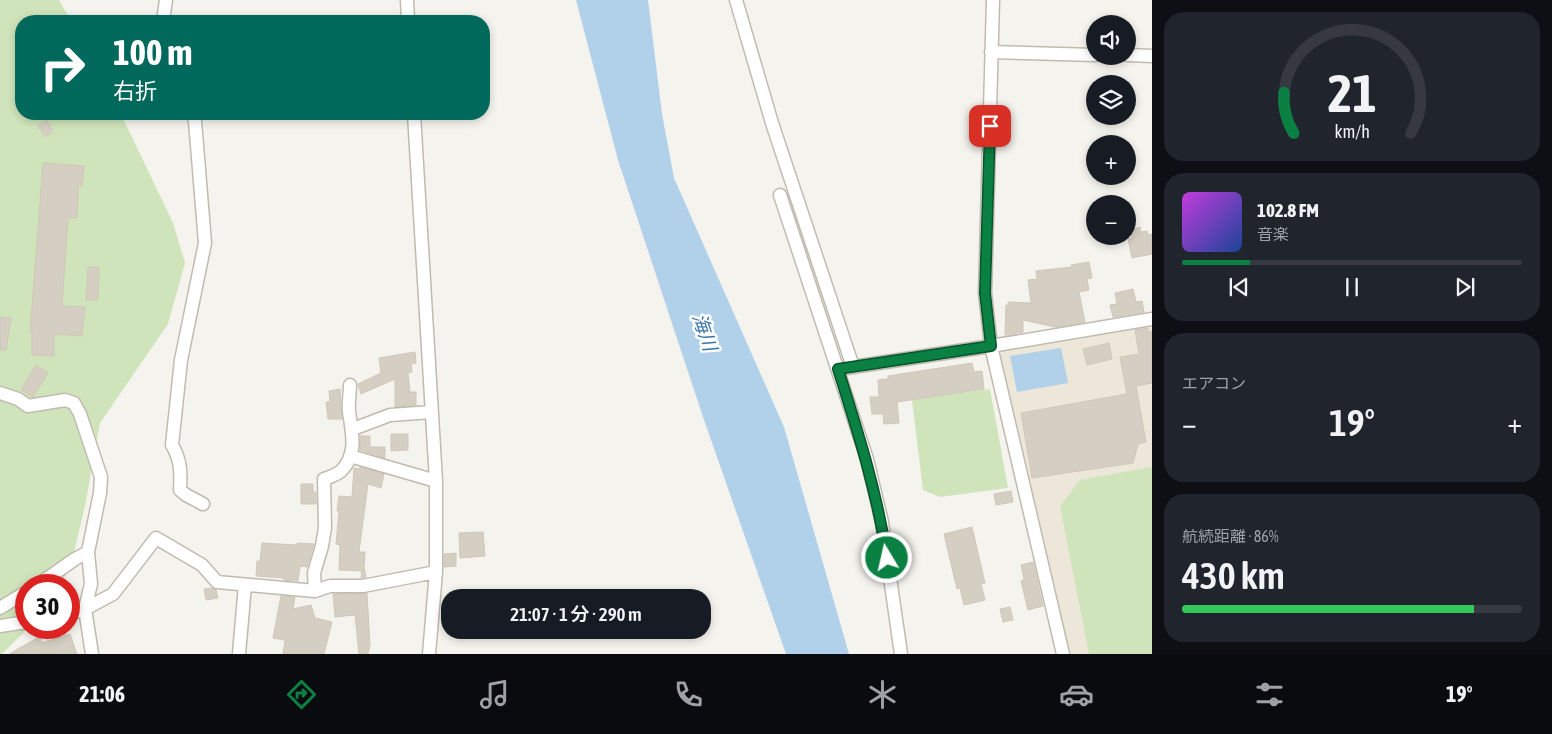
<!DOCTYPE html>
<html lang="ja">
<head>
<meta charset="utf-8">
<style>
  body { margin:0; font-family:"Asap Condensed","Noto Sans JP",sans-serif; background:#20242c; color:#f1f3f6; height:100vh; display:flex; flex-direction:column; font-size:19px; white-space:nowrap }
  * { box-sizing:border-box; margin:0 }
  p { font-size:16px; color:#9ea1a6 }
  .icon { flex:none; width:28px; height:28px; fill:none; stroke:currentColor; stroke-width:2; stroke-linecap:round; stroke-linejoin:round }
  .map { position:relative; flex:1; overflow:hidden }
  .details { display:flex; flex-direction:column; gap:12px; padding:12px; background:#0d0f14; width:400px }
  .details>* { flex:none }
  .hud { position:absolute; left:15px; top:15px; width:475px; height:105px; border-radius:20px; box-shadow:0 2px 8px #0003; background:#00695c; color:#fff; overflow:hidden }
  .buttons { position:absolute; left:1086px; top:15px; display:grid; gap:10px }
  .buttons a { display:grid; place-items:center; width:50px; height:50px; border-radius:50%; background:#171b24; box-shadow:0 2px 8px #0003; font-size:25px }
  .speed { position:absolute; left:15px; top:574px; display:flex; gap:10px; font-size:25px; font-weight:700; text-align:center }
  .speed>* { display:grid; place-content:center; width:65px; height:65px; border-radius:50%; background:#171b24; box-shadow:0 2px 8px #0003; line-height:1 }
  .speed .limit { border:8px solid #d22; background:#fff; color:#111 }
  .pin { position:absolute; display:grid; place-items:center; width:42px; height:42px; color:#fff; margin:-21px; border-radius:10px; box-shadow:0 2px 8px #0006 }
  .me { position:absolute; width:55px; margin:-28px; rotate:351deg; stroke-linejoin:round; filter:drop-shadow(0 0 4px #0008) }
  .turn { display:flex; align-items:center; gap:18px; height:105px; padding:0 15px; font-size:22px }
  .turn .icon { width:65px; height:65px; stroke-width:2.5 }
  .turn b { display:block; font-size:35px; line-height:42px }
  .big { font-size:38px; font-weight:600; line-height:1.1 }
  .details .tile { flex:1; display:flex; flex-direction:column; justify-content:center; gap:8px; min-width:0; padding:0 18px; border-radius:20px; background:#20242c }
  .details .dial { align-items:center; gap:0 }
  .dial svg { height:130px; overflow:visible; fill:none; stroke:#363941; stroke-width:7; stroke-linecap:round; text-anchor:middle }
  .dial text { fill:#f1f3f6; stroke:none }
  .song { display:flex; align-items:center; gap:15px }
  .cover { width:60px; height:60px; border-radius:8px; background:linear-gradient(135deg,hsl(290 70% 55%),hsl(220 70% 35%)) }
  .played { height:5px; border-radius:2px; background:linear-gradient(90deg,#0b8043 20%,#363941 20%) }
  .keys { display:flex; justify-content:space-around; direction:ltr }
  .heat { display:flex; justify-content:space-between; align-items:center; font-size:28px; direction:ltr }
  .charge { height:8px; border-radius:4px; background:linear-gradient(90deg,#34c759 86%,#363941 0) }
  .trip { position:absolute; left:441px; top:589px; width:270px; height:50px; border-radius:20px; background:#171b24; box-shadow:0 2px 8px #0003; font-weight:600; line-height:50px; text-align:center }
  .menu { display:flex; height:80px; justify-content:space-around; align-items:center; background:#090b0e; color:#9ea1a6 }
  .menu .icon { width:35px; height:35px }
  .menu .on { color:#0b8043 }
  .menu b { font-size:22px; color:#f1f3f6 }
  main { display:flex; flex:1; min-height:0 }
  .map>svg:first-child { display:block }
</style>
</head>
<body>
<main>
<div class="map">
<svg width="1152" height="654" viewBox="0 0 1152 654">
  <rect width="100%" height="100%" fill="#f5f3ed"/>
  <!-- education -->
  <path fill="#ece7d9" d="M1152 323V654H1067L1001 373V350Z"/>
  <!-- green -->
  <path fill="#d0e4bb" d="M0 0H59L71 21H21V114H121L173 223 185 263 168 324 100 423 85 506 70 569 58 585H26V628H28L2 654H0Z
    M990 389 1008 488 940 497 923 490 912 400Z
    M1152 467V654H1089L1060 506 1080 480Z"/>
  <!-- water -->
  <path fill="#b1d0ea" d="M576 0H648L662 114 674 178 784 427 849 654H786L703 417 618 160Z
    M1061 348 1068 383 1017 392 1010 356Z"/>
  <!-- building -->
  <path fill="#d5cfc3" stroke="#d0c7b7" d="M46 120 53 131 45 137 38 126Z
    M43 163 84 166 82 186H78L77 218H68L62 306 85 307 82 336 54 334V356L32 355V333H30Z
    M1140 227 1141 232 1147 231 1148 235 1152 234V254L1132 258 1128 239 1132 238 1130 230Z
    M1089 262 1092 278 1087 279 1089 290 1079 292 1085 322 1055 327 1023 320V332L1005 335 1006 305H1008V302L1031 303 1028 280 1037 279 1036 271 1072 267 1071 265Z
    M88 267H99L98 300H86Z
    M1133 289 1136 302 1142 301 1144 312 1113 317 1110 305 1117 304 1115 293Z
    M0 317 11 318 6 350H0Z
    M1148 328V332L1152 331V383L1136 386 1146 442 1138 444 1133 463 1032 478 1021 413 1127 394 1120 357 1139 354 1135 330Z
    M1109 343 1112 359 1087 365 1083 349Z
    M415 352 416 363 411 364 412 372 408 373 410 392H416V405L395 407V379L361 394 358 384 381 373 379 358Z
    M972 363 974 372 982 371 984 389 897 402 899 423 884 424 883 414H872L870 397H879L878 380 888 379V376Z
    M36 365 48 373 33 397 21 390Z
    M340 389 342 419H328L326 402H330L329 391Z
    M391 434H408V450L391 451Z
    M360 436H370V447H385V458L360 450Z
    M360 467 384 474 381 488 368 484 359 552H365L364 568 366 577 362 578H361L362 571 339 570 340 545 336 544 339 511H337L339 496 352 497 354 468 360 469Z
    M301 484H313V492H316V504H301Z
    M1011 491 1013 502 996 505 994 494Z
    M972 527 985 583 981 584 985 600 964 605 960 588 957 589 944 534Z
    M483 532 485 556 460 558 459 533Z
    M262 543 297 545V543L314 544 307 567 300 566 298 581 284 580V578L256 576 257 561H260Z
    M456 553V566L444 567V554Z
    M1033 562 1043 606 1028 610 1021 581 1024 580 1021 565Z
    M212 588 216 590 218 598 206 600 204 589Z
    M367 593 370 645 368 654H359L355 615 335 617 333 594Z
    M281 596 295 597 293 609 311 605 315 618 332 622 324 654H283L285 640 273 638Z
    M1010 607 1013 620 1003 622 1000 609Z
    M70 634 77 654H9L39 637 42 643Z"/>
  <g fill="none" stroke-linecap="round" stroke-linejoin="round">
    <defs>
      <path id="street" d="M407 0 408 21
        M736 0 772 123 853 367
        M993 0 985 293 991 346 1063 654
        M163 21 166 0
        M991 52 1095 55
        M1128 55 1152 56
        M192 114 195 121 205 243 181 360 172 445C181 460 181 473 180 490L186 495 203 504
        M414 114 436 481V572L429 654
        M780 195 867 459 882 522 901 654
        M846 368 991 346 1152 319
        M0 393 18 399 28 406 65 400 74 403 80 414 101 477 100 493 88 552 75 559 38 585
        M353 429 390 415 432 412
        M350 456 436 481
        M88 552 91 584 85 609 92 654
        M315 591 314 573 322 546 325 528 324 479C329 477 337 475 341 471 358 455 352 432 349 412 348 403 350 393 350 385
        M0 608 26 592
        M69 614 85 609 113 594 156 538 202 565 217 582 315 591 330 586H363L436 572
        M0 626 26 622
        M239 654 245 585"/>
    </defs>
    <!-- street casing -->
    <use href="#street" stroke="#c0bbb0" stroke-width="15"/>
    <!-- street -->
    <use href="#street" stroke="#fff" stroke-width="12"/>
  </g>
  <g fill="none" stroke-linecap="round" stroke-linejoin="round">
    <defs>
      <path id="route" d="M887 558C877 492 858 432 838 369L991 346 985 293 990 126"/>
    </defs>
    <!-- route casing -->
    <use href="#route" stroke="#07532c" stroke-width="12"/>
    <!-- route -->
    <use href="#route" stroke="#0b8043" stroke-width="9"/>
  </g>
  <g text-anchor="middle" stroke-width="5" stroke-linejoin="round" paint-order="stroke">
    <!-- water labels -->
    <g font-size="19" font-style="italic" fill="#3e78ab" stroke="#fff">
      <text transform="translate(705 332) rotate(71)" y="7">海川</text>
    </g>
  </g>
</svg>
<div class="buttons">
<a><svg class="icon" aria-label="sound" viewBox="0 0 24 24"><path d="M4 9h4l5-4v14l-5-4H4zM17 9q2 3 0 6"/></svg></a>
<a><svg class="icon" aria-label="layers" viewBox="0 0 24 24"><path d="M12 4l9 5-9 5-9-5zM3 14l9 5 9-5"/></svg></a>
<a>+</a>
<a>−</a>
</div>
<div class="speed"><div class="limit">30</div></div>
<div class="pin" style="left:990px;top:126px;background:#d93025"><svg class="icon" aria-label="arrive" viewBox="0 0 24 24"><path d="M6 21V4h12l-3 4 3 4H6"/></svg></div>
<svg class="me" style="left:887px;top:558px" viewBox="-20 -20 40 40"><circle r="17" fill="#0b8043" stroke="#fff" stroke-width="3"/><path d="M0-11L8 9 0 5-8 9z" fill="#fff"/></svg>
<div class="trip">21:07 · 1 分 · 290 m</div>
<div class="hud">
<div class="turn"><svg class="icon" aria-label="right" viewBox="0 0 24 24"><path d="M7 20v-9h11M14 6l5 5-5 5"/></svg><div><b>100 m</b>右折</div></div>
</div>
</div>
<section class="details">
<div class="tile dial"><svg viewBox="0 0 100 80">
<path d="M14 69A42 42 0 1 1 86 69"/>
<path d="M14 69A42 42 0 0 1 8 44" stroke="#0b8043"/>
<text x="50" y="56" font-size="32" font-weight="700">21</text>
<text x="50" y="72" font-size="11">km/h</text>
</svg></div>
<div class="tile">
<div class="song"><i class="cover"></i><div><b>102.8 FM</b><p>音楽</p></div></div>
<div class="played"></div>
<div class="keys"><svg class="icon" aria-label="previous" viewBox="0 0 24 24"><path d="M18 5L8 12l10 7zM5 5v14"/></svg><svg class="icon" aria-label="pause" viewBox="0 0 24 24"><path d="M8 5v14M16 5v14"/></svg><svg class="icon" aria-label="next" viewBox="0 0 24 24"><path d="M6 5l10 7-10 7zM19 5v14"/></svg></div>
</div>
<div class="tile"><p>エアコン</p>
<div class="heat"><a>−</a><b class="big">19°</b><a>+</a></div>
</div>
<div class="tile"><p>航続距離 · 86%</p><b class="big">430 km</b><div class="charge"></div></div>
</section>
</main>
<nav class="menu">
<b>21:06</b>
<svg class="icon on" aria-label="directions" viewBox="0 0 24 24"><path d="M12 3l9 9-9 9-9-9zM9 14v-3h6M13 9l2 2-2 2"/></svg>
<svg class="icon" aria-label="music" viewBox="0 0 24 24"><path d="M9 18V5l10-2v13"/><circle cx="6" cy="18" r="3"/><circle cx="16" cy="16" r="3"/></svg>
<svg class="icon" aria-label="phone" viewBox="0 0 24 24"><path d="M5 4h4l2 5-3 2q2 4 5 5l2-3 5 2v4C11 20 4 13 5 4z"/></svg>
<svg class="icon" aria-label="climate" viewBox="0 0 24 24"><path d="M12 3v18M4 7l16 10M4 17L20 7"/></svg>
<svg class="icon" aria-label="car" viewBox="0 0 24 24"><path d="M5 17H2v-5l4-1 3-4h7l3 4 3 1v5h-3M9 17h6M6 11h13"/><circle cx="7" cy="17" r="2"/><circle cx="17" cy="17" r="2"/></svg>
<svg class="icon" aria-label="filters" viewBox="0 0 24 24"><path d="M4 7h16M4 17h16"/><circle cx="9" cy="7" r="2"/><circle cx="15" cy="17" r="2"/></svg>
<b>19°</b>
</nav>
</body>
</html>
